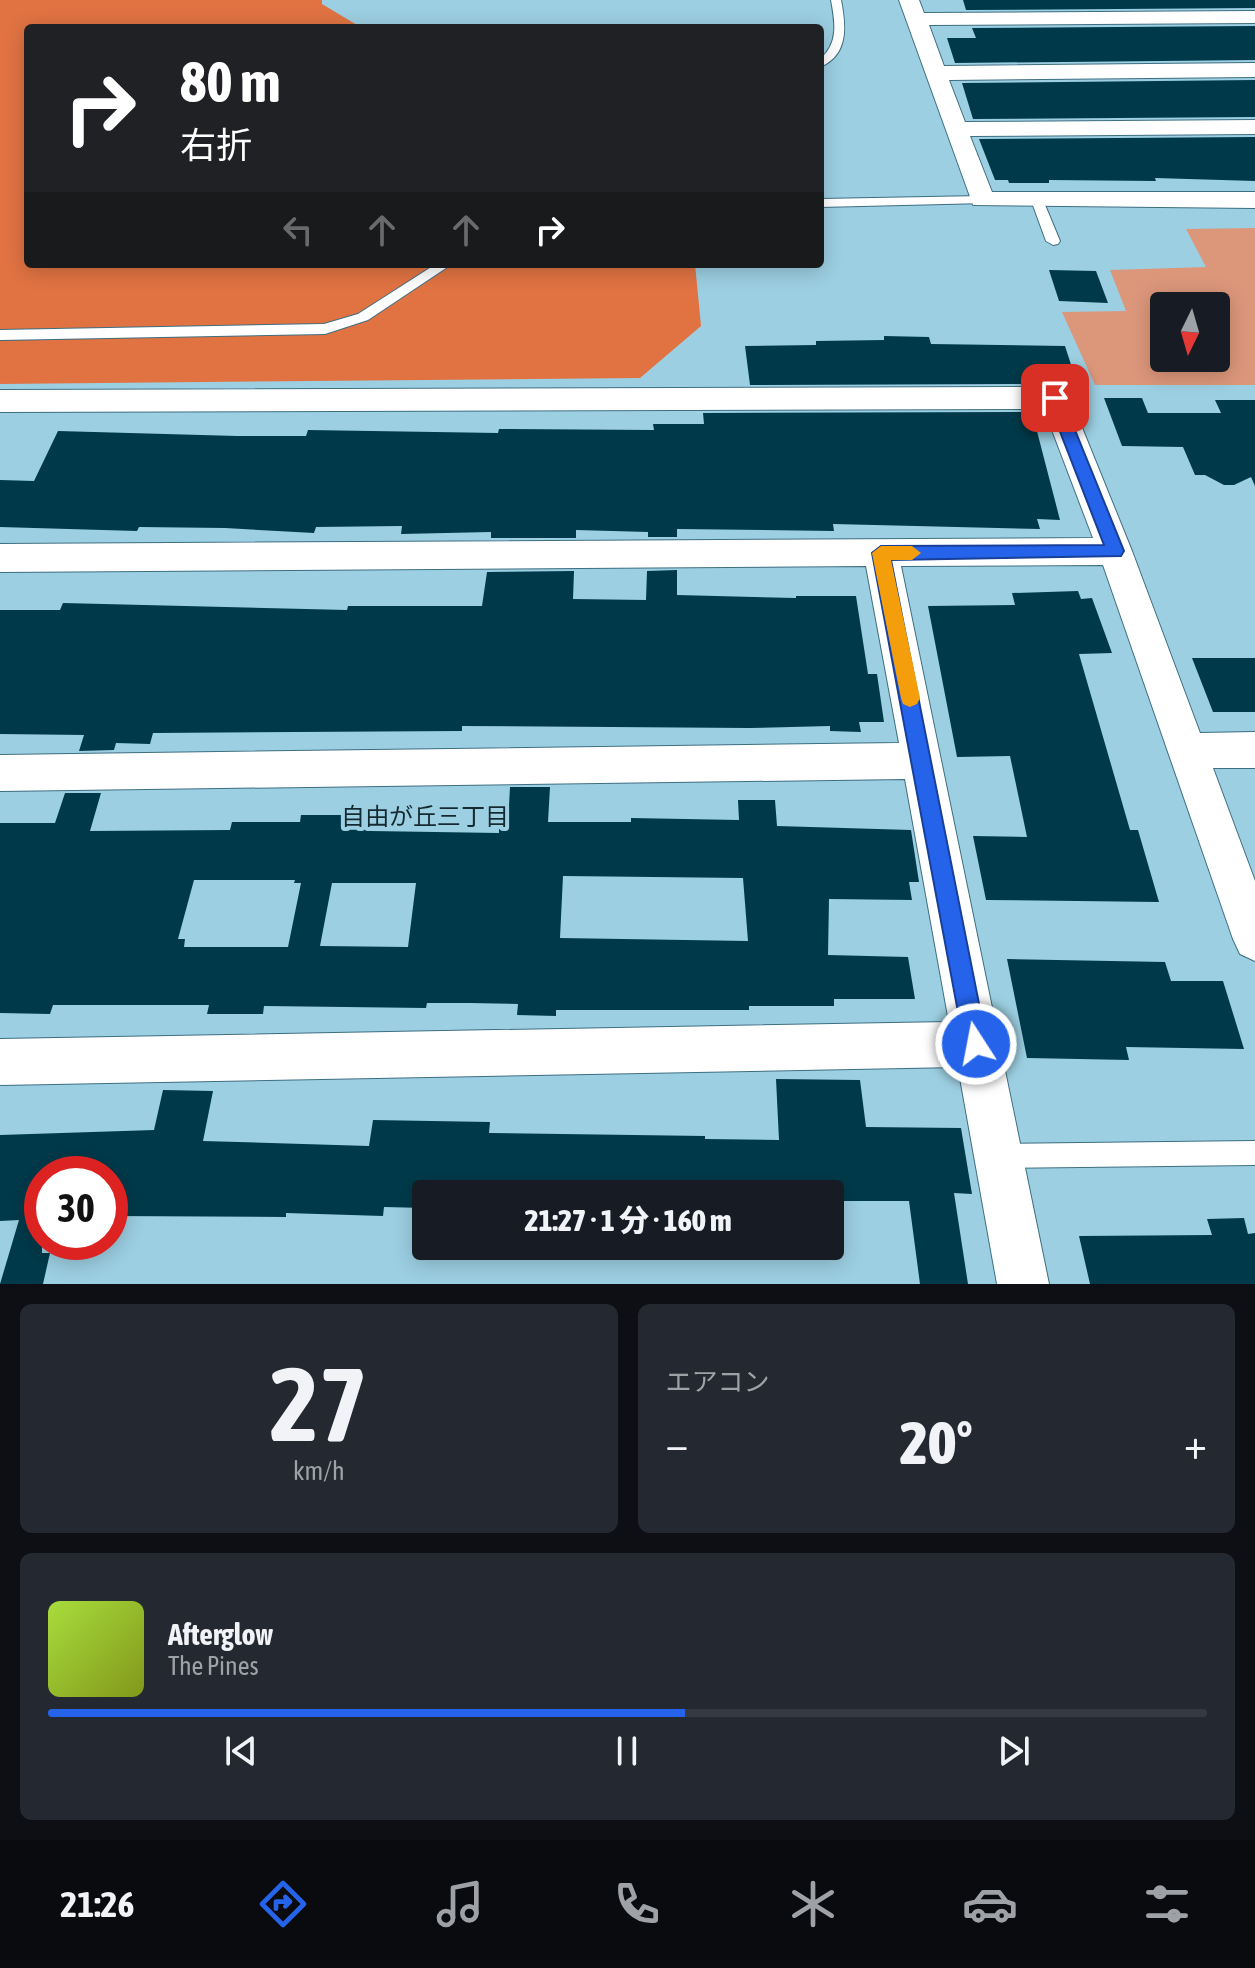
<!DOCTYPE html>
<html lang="ja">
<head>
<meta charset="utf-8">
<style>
  body { margin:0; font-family:"Asap Condensed","Noto Sans JP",sans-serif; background:#242831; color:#f1f3f6; height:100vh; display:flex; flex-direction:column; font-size:30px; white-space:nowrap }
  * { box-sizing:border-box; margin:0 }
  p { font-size:26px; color:#9ea1a6 }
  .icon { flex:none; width:44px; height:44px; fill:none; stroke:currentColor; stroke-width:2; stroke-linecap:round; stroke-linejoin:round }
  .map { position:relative; height:1284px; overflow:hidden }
  .details { display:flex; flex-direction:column; gap:20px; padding:20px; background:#0d0f14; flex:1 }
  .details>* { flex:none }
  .banner { position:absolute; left:24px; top:24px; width:800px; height:244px; border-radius:8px; box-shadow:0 4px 20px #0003; background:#202124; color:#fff; overflow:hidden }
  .needle { width:52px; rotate:185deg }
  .buttons { position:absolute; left:1150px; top:292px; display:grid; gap:16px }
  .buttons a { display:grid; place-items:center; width:80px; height:80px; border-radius:8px; background:#171b24; box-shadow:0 4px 20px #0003; font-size:40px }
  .speed { position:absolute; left:24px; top:1156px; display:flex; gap:16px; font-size:40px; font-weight:700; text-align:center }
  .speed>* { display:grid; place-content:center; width:104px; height:104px; border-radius:50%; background:#171b24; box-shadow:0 4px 20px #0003; line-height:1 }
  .speed .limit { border:12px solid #d22; background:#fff; color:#111 }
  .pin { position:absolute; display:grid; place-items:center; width:68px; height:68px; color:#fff; margin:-34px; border-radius:16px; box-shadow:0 4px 12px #0006 }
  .me { position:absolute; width:88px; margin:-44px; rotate:349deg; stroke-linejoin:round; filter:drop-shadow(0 0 6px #0008) }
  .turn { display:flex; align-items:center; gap:28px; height:168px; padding:0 24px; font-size:36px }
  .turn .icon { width:104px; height:104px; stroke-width:2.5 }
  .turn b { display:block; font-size:56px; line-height:68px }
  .lanes { display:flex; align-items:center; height:76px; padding:0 24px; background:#0003; justify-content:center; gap:40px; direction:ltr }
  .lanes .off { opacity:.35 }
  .big { font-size:60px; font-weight:800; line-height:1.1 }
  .details .widget { flex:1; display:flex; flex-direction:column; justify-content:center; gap:12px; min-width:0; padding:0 28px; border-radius:12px; background:#242831 }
  .details .dial { align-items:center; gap:0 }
  .dial b { font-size:104px; line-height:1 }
  .song { display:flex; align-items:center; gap:24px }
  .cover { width:96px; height:96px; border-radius:12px; background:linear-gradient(135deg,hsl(80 70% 55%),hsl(70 70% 35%)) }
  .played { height:8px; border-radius:4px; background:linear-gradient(90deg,#2563eb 55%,#363941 55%) }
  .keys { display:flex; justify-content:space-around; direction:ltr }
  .heat { display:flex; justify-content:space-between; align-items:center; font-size:44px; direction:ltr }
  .details .tiles { flex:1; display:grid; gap:20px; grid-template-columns:1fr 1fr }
  .widget:last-child { grid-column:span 2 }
  .trip { position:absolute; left:412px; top:1180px; width:432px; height:80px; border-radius:8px; background:#171b24; box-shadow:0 4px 20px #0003; font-weight:800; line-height:80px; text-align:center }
  .menu { display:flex; height:128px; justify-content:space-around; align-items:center; background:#090b0e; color:#9ea1a6 }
  .menu .icon { width:56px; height:56px }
  .menu .on { color:#2563eb }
  .menu b { font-size:36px; color:#f1f3f6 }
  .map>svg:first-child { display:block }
</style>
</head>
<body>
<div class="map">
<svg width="1255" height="1284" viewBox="0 0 1255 1284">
  <rect width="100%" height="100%" fill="#9ccfe2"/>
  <!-- green -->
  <path fill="#dc977b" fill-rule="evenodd" d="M1255 228V385H1095L1062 312 1126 311 1110 270 1206 267 1186 229ZM1164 306H1216V358H1164Z"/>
  <!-- forest -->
  <path fill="#e17343" d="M0 0H322V4L362 28H28V264H695L701 326 640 378 0 384Z"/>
  <!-- building -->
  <path fill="#003a4a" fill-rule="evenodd" d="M963 0H1255V8L966 10Z
    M1255 26V60L955 63 947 38H976L972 28Z
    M1255 80V117L973 119 962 83Z
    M1255 137V181L1155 178 1156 181 1049 180V183H1009L1008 180H995L979 139Z
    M1049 270 1096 271 1108 303 1059 301Z
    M884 336 929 337 931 344 1065 346 1076 380 1021 379 1023 384 750 385 745 346 816 345V341L884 340Z
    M1104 398H1142L1148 413H1221L1215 400H1255V486L1251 477 1234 485H1224L1205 475H1195L1183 447 1122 446Z
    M1032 412 1060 520 1037 519 1040 529 833 524 834 531 677 529V537H648V532L576 530V538H491V532L401 534 402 526 316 527 314 533 225 528 139 527 137 531 0 527V480L34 481 58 431 237 436H306L308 430 498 433 499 429 654 430 653 424H704L703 413Z
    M677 570V595L796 598V596H856L868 674H877L884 722H859L861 732 830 731V726L749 728 462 726V731L153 733 150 744 116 743 114 750 79 751 84 735 0 734V610H60L63 603 347 610 348 606H482L487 572 574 571 573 599 646 600 647 571Z
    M1078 591 1081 599 1092 598 1112 653 1079 654 1130 830H1138L1159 902 986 900 973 836 1027 837 1010 756 957 757 928 606 1015 605 1012 593Z
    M1192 658H1255V712H1213Z
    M510 787H550L548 822H631V818L739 820 738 800H775L777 826 911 830 919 882H909L912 900 829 899 828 955 908 957 915 999H834V1006H749V1010H556V1016L517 1015 518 1004 470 1003H427L426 1008 264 1006 263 1014H207L209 1005H53L50 1014 0 1013V823H55L65 793H101L90 831 230 830 232 822H300L301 815H373L371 831 499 833V824H508ZM563 876 743 878 748 941 560 938ZM194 880H295L294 883H301L288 947H184L185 939H178ZM332 883H416L408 947 320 946Z
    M1007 959 1165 962 1171 981H1223L1244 1049 1126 1047 1129 1060 1027 1058Z
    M776 1079 860 1080 866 1127 961 1128 972 1194 954 1193 968 1284H920L909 1201H830V1194H426V1208L384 1207 383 1216 286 1213V1217L110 1216V1174H42V1253H50L43 1284H0L19 1220 0 1221V1135L154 1130 163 1090 213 1091 203 1141 369 1146 373 1120 490 1122 489 1133 705 1136V1139L779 1140Z
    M1244 1218 1248 1234 1255 1233V1284H1090L1079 1236 1212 1235 1207 1219Z"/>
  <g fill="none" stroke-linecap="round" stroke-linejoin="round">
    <defs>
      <path id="service" d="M831 0H841C846 26 849 55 820 67V59C839 43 835 22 831 0Z
        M982 196 986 197V203L820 207V199Z
        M1037 196 1043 200 1060 241 1058 244 1053 245 1046 241 1031 200Z
        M436 264H452L368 320 325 334 0 340V330L324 324 358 314Z
        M1255 1141V1165L998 1168 989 1165 986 1156 989 1147 998 1144Z"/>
      <path id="minor" d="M899 0H919L924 13 1255 11V23L929 25 944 66 1255 63V77L949 80 965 122 1255 120V134L970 136 992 192H1255V208L973 205Z
        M1055 387 1066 390 1070 398 1132 551 1200 733 1255 732V768H1213L1255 881V961L1240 954 1233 939 1103 565 901 566 1049 1284H997L958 1067 0 1085V1039L949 1022 905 779 0 791V755L899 743 866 566 0 572V544L1093 538 1044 409 0 412V390Z"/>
    </defs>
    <!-- service casing -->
    <use href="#service" stroke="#3e6f80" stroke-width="2"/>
    <!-- minor casing -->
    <use href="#minor" stroke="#3e6f80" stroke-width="2"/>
    <!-- service -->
    <use href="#service" fill="#fff" fill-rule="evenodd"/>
    <!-- minor -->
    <use href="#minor" fill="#fff" fill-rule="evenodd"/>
  </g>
  <!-- route -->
  <path fill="#2563eb" stroke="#184099" stroke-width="2" d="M1055 392 1062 398 1124 551 1121 556 891 560 987 1044 984 1052 976 1056 968 1052 964 1044 872 553 881 546 1104 545 1047 398Z"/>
  <!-- slow -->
  <path fill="#f59e0b" d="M881 546H912L921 553 912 560H891L920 698 917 704 910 707 903 704 901 698 872 553Z"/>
  <g text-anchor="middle" stroke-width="8" stroke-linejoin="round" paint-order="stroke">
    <!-- neighbourhood labels -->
    <g font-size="24" fill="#152930" stroke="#9ccfe2">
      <text x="425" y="825">自由が丘三丁目</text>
    </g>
  </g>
</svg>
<div class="buttons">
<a><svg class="needle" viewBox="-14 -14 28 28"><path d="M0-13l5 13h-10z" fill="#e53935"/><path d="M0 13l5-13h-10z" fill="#9ea1a6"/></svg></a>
</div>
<div class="speed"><div class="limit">30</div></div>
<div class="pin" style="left:1055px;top:398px;background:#d93025"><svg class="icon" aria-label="arrive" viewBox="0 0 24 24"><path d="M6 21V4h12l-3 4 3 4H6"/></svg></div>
<svg class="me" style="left:976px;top:1044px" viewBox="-20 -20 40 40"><circle r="17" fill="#2563eb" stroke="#fff" stroke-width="3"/><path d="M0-11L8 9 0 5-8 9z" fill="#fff"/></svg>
<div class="trip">21:27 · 1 分 · 160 m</div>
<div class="banner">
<div class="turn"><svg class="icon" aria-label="right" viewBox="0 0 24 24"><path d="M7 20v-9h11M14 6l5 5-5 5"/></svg><div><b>80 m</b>右折</div></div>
<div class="lanes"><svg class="icon off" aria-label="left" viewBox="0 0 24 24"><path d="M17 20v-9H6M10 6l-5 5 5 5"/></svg><svg class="icon off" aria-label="ahead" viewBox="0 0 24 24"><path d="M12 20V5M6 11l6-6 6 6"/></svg><svg class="icon off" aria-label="ahead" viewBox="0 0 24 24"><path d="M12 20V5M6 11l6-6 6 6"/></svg><svg class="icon" aria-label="right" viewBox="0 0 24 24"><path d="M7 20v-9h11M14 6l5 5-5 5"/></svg></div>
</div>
</div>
<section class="details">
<div class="tiles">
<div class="widget dial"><b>27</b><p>km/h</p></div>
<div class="widget"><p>エアコン</p>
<div class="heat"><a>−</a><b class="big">20°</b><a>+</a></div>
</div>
<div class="widget">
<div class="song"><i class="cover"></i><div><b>Afterglow</b><p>The Pines</p></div></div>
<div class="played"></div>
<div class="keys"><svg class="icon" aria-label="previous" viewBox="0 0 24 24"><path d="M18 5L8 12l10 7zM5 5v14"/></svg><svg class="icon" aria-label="pause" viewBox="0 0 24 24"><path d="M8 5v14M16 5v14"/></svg><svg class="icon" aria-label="next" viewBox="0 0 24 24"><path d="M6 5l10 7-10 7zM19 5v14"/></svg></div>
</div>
</div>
</section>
<nav class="menu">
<b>21:26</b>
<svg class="icon on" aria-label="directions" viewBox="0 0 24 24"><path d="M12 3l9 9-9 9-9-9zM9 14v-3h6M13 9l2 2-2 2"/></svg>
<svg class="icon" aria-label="music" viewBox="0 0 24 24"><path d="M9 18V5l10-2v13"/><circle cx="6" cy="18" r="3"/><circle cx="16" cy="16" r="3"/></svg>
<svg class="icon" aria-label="phone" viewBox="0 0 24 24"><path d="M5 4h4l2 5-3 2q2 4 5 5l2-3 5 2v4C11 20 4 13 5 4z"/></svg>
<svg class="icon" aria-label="climate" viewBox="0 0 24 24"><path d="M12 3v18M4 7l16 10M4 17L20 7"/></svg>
<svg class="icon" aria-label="car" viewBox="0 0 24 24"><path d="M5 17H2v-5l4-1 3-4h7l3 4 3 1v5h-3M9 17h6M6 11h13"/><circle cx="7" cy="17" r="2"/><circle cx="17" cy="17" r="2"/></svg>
<svg class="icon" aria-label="filters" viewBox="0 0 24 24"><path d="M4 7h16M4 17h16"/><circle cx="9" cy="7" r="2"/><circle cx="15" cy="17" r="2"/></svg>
</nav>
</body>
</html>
